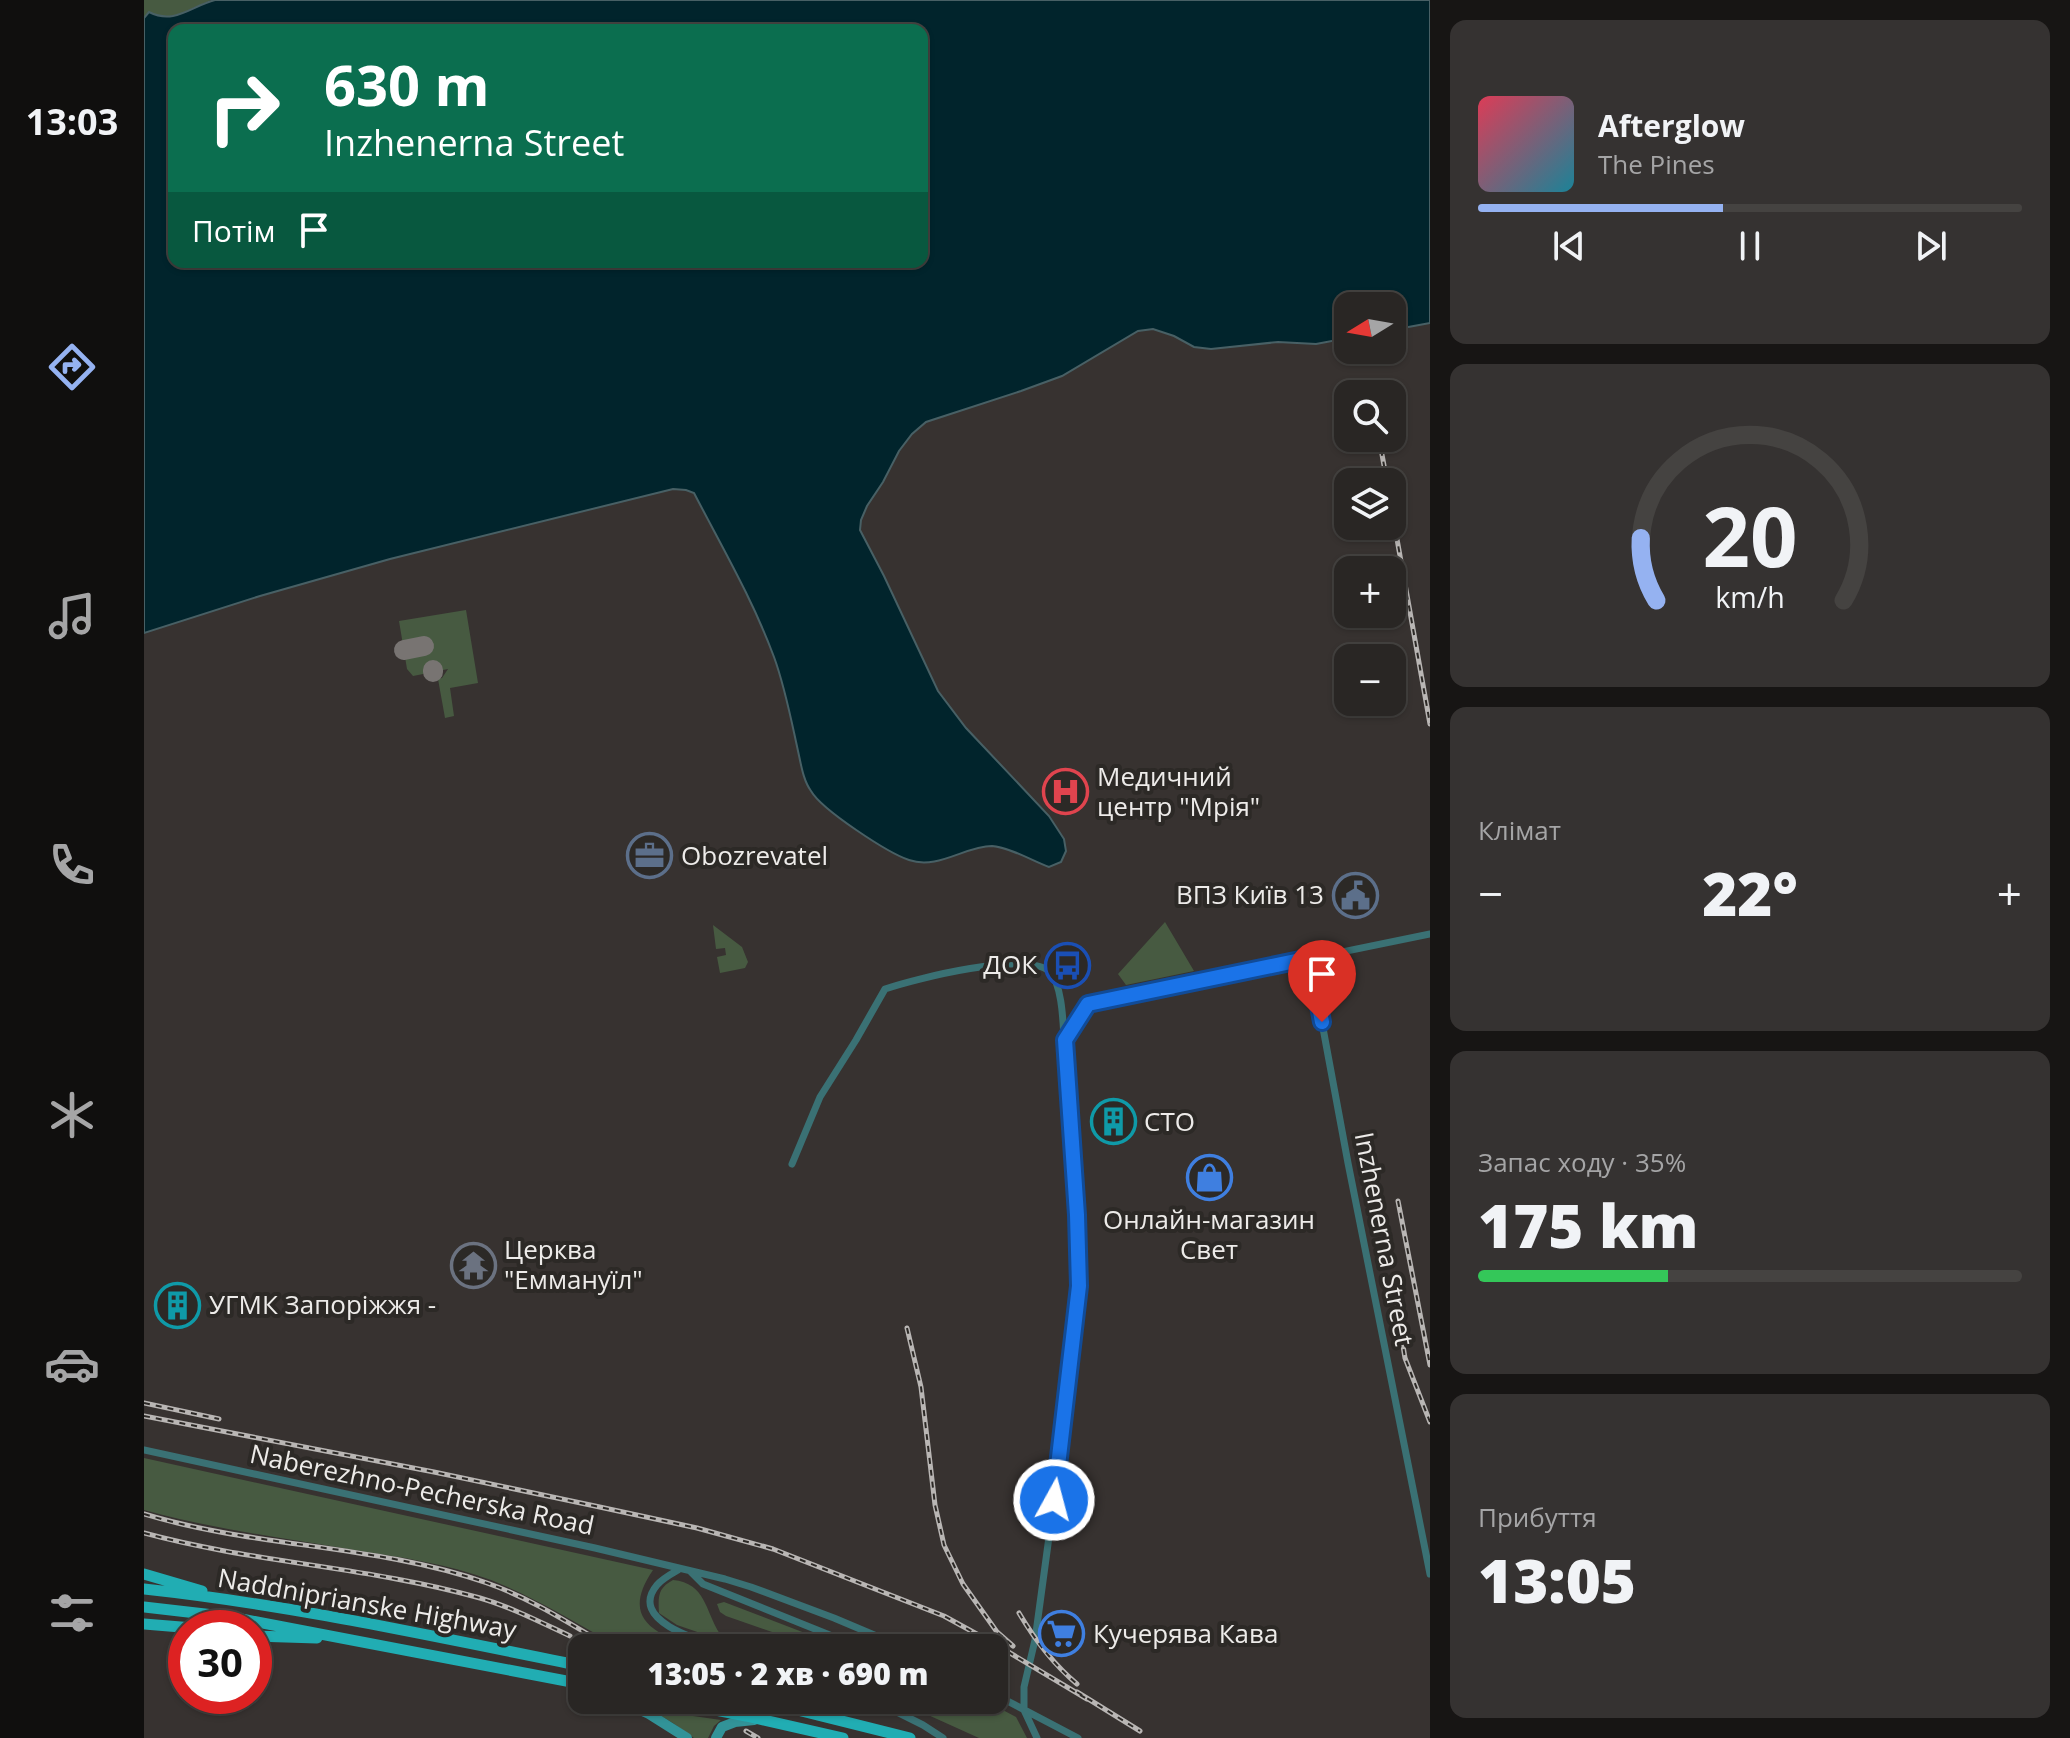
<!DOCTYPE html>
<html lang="uk">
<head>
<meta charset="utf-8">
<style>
  body { margin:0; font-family:"Open Sans",sans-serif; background:#353231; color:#f1f3f6; height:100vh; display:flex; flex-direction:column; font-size:30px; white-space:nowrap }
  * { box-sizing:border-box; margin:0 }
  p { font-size:26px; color:#a5a5a6 }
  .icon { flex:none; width:44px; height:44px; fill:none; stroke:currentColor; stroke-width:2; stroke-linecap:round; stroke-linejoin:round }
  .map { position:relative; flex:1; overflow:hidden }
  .sheet { display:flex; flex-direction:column; gap:20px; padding:20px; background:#171514; width:640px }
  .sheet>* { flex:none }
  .guide { position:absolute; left:24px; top:24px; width:760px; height:244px; border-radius:16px; box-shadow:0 2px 6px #0004,0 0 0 2px #454341; background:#0b6e4f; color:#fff; overflow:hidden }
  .needle { width:52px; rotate:259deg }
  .fabs { position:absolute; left:1190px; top:292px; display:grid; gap:16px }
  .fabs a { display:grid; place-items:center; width:72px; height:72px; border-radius:16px; background:#292624; box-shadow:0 2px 6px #0004,0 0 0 2px #454341; font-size:40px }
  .speed { position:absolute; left:24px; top:1610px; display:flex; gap:16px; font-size:40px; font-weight:700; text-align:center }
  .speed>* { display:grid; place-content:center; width:104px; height:104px; border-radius:50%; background:#292624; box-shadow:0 2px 6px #0004,0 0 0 2px #454341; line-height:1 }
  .speed .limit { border:12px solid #d22; background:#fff; color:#111 }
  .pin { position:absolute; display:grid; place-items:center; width:68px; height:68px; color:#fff; margin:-82px -34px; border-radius:50% 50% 50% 0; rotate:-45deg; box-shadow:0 0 8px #0007 }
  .pin .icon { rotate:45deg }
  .me { position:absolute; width:88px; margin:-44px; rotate:7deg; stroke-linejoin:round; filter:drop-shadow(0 0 6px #0008) }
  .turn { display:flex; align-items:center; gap:28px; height:168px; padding:0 24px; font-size:36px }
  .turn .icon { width:104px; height:104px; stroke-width:2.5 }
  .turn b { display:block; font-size:56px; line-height:68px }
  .then { display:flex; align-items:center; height:76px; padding:0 24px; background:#0003; gap:16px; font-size:30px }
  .big { font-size:60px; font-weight:800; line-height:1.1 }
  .sheet .widget { flex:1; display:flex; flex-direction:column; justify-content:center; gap:12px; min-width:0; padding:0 28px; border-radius:16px; background:#353231 }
  .sheet .dial { align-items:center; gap:0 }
  .dial svg { height:208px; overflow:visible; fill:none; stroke:#454341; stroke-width:7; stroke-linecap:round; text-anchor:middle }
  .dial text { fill:#f1f3f6; stroke:none }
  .song { display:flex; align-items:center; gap:24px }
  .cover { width:96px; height:96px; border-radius:12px; background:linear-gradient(135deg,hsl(350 70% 55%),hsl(190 70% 35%)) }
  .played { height:8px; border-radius:4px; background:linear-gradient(90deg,#95b2f1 45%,#454341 45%) }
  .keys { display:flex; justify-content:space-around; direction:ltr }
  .heat { display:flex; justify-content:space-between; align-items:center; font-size:44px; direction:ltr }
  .charge { height:12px; border-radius:6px; background:linear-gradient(90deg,#34c759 35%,#454341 0) }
  .trip { position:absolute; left:424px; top:1634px; width:440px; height:80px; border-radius:16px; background:#292624; box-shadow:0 2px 6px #0004,0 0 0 2px #454341; font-weight:800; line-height:80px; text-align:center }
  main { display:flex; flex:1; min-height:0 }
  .dock { display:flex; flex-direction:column; width:144px; justify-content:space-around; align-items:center; background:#100f0e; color:#a5a5a6 }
  .dock .icon { width:56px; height:56px }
  .dock .current { color:#95b2f1 }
  .dock b { font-size:36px; color:#f1f3f6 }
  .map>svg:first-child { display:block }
</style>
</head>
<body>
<main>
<nav class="dock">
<b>13:03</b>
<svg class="icon current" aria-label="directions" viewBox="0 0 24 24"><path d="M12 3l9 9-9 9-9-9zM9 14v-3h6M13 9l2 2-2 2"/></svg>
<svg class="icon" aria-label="music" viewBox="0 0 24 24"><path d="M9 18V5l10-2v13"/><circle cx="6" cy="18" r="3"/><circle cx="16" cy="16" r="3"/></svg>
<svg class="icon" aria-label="phone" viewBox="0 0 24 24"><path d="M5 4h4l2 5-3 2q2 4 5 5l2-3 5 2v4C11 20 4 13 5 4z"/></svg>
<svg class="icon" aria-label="climate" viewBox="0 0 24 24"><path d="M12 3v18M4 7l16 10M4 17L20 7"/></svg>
<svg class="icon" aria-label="car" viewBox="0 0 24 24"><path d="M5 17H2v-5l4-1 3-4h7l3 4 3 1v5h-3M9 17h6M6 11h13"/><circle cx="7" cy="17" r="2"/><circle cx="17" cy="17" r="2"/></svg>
<svg class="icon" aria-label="filters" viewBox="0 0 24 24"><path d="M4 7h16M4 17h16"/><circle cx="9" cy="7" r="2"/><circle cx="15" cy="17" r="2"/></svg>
</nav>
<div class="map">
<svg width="1286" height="1738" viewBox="0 0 1286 1738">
  <rect width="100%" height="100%" fill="#373230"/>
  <!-- green -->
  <path fill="#475a41" d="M0 0H67L36 14 17 18 6 12 0 18Z
    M322 610 334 683 306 688 310 716 301 718 294 679 298 678 304 669 269 676 263 669 255 621Z
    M1021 922 1050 971 982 985 974 974Z
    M569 925 598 947 604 962 601 968 576 973 573 957 582 955 581 948 572 949Z
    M0 1458 509 1570C475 1620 512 1635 556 1648H485L464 1636 461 1639C424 1618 387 1596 347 1580 304 1564 256 1557 210 1550 140 1538 69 1529 0 1510Z
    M529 1580C562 1583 561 1611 576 1634L629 1648H604L565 1636 533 1625 515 1613C514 1596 514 1588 529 1580Z
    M580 1602 700 1648H674L582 1616 576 1612 573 1604Z
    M751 1700H840L872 1717 883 1738H835Z
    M507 1710 577 1720 570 1726 564 1738H550L529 1723Z"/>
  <!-- water -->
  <path fill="#01242c" stroke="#486065" stroke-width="2" fill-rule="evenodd" d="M71 0H1286V323L1248 330V306H1204V338L1172 344 1134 342 1067 349 1050 347 1030 336 1009 329 994 331 918 376 877 391 782 422 768 434 755 451 739 482 723 506 717 520 716 530 740 576 794 691 822 728 905 816 920 839 922 851 917 862 905 867C889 861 865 847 848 846 821 846 794 870 765 860 744 853 678 810 667 791 659 780 657 764 654 751 647 719 641 687 630 657 609 600 578 547 550 493L542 490 529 489 246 559 116 596 0 633V18L5 12C31 25 47 6 71 0ZM30 30H778V262H30Z"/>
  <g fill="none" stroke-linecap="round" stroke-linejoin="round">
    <!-- taxiway -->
    <path stroke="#787472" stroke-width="20" d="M260 650 280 646
      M289 670V672"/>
    <!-- street -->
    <path stroke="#3a7174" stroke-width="7" d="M1166 958 1204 1163 1286 1574
      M648 1164 676 1097 712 1040 741 989C770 979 884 950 906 972 918 985 919 1021 920 1038
      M0 1450 451 1548 581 1579 607 1587 690 1618 761 1648
      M534 1570C527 1574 518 1579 513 1585 483 1621 557 1641 581 1648
      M547 1572 559 1584 718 1648
      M850 1694 934 1738
      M729 1700 779 1725 799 1738
      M893 1738 880 1710V1687L891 1640 910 1500 935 1286 933 1215 921 1040 944 1004 1286 934"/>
    <!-- secondary -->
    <path stroke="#329398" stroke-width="10" d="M474 1700 505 1714 543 1738
      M572 1738 578 1727 591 1722 610 1720"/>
    <!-- primary -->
    <path stroke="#21adb3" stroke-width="11" d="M0 1574 58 1591
      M0 1589C148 1605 292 1637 438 1666
      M0 1607 87 1617 438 1684
      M0 1624 49 1628
      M110 1636 173 1638
      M521 1700 602 1716 699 1738
      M614 1700 766 1738"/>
    <defs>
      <path id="rail" d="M1225 383 1227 394
        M1235 438 1243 482
        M1248 511 1286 724
        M1254 1201 1286 1365
        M1248 1278 1261 1358 1286 1422
        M763 1328 777 1387 791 1505 800 1545 819 1584 853 1632 869 1646
        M0 1403 75 1419
        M0 1416 290 1472 451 1506 553 1528 629 1549 800 1616 851 1644 943 1699
        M0 1514C112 1548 232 1544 343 1583 383 1597 420 1620 457 1642
        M0 1533C110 1563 226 1567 336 1598 367 1607 396 1622 426 1636
        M875 1613C891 1640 908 1663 933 1684
        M933 1692 996 1731
        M602 1731 614 1738"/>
    </defs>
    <!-- rail casing -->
    <use href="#rail" stroke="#b9b6b4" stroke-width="5"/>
    <!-- rail -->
    <use href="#rail" stroke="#2c2926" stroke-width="2" stroke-dasharray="6" stroke-linecap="butt"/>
  </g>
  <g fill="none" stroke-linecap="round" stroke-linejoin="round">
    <defs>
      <path id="route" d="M910 1500 935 1286 933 1215 921 1040 944 1004 1166 958 1178 1022"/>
    </defs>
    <!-- route casing -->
    <use href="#route" stroke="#114b97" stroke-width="20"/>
    <!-- route -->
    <use href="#route" stroke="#1a73e8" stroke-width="14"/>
  </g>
  <!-- icons -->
  <defs>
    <symbol id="hospital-ring" viewBox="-11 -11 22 22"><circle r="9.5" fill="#2c2926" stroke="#e0444e" stroke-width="1.5"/><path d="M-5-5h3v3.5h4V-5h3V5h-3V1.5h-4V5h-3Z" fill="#e0444e"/></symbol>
    <symbol id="office-ring" viewBox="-11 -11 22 22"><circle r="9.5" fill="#2c2926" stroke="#5c6f8a" stroke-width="1.5"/><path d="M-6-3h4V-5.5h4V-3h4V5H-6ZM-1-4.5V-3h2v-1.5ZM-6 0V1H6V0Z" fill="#5c6f8a"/></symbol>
    <symbol id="civic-ring" viewBox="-11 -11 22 22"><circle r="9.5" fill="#2c2926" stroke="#5c6f8a" stroke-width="1.5"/><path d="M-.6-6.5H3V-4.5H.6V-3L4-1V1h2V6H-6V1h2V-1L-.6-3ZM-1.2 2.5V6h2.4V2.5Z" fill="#5c6f8a"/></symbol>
    <symbol id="bus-ring" viewBox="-11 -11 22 22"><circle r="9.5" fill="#2c2926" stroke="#1a4fb4" stroke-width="1.5"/><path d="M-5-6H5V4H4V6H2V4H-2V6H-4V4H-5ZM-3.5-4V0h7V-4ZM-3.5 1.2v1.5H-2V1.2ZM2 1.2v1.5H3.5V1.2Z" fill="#1a4fb4"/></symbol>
    <symbol id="building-ring" viewBox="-11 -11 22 22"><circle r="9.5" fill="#2c2926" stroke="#0f9aa8" stroke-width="1.5"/><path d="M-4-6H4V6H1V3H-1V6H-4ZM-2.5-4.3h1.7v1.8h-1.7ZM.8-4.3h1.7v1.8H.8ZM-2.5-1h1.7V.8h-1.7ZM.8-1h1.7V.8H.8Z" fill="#0f9aa8"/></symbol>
    <symbol id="shop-ring" viewBox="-11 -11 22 22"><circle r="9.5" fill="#2c2926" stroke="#3f7fe0" stroke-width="1.5"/><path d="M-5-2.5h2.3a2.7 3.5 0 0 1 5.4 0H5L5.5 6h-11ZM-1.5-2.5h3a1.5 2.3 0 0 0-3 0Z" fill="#3f7fe0"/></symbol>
    <symbol id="temple-ring" viewBox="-11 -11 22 22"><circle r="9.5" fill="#2c2926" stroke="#6b7280" stroke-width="1.5"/><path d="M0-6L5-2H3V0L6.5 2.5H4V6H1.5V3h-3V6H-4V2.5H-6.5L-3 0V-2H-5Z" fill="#6b7280"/></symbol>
    <symbol id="supermarket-ring" viewBox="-11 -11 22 22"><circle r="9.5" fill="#2c2926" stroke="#3f7fe0" stroke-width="1.5"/><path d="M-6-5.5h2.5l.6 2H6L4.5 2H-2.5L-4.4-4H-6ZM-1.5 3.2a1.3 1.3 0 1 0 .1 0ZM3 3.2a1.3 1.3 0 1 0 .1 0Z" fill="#3f7fe0"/></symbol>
  </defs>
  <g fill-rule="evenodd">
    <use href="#hospital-ring" x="896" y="766" width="51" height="51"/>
    <use href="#office-ring" x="480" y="830" width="51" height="51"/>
    <use href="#civic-ring" x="1186" y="870" width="51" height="51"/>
    <use href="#bus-ring" x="898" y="940" width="51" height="51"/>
    <use href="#building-ring" x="944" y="1096" width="51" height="51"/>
    <use href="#shop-ring" x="1040" y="1152" width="51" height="51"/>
    <use href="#temple-ring" x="304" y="1240" width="51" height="51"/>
    <use href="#building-ring" x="8" y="1280" width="51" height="51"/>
    <use href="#supermarket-ring" x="892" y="1608" width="51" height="51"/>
  </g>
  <g text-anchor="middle" stroke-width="8" stroke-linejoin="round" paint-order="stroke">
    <!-- poi labels -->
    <g font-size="26" fill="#edebe9" stroke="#2c2926" text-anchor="start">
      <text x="953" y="786">Медичний<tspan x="953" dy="30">центр "Мрія"</tspan></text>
      <text x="537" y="865">Obozrevatel</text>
      <text x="1180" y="904" text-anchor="end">ВПЗ Київ 13</text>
      <text x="893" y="974" text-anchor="end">ДОК</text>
      <text x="1000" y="1131">СТО</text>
      <text x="1065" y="1229" text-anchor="middle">Онлайн-магазин<tspan x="1065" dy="30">Свет</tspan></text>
      <text x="360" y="1259">Церква<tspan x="360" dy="30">"Еммануїл"</tspan></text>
      <text x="65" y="1314">УГМК Запоріжжя -</text>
      <text x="949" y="1643">Кучерява Кава</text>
    </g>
    <!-- street labels -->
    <g font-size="26" fill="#edebe9" stroke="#2c2926">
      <text transform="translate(1240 1239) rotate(79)" y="9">Inzhenerna Street</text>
      <text transform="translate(278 1490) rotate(12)" y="9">Naberezhno-Pecherska Road</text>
      <text transform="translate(223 1604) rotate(10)" y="9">Naddniprianske Highway</text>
    </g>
  </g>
</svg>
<div class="fabs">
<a><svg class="needle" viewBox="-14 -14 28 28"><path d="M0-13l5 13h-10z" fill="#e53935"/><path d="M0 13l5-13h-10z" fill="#a5a5a6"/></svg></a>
<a><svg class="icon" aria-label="search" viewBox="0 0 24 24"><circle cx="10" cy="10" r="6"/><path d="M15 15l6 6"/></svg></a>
<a><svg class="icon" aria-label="layers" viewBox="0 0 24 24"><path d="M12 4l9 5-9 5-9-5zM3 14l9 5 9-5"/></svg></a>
<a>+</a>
<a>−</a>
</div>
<div class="speed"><div class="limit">30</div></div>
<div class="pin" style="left:1178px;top:1022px;background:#d93025"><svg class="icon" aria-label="arrive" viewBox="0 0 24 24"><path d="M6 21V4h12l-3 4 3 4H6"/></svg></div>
<svg class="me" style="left:910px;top:1500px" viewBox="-20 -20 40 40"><circle r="17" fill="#1a73e8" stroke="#fff" stroke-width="3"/><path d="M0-11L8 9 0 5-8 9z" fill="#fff"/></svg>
<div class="trip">13:05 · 2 хв · 690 m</div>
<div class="guide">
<div class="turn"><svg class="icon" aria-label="right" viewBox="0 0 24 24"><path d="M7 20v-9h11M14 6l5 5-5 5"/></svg><div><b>630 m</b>Inzhenerna Street</div></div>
<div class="then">Потім<svg class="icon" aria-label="arrive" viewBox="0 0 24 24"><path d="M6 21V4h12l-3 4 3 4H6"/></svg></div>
</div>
</div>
<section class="sheet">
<div class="widget">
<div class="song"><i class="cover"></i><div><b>Afterglow</b><p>The Pines</p></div></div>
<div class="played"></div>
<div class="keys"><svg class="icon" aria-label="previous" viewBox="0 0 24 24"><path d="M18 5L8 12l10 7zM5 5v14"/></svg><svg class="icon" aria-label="pause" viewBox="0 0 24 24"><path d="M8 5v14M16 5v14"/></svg><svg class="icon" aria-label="next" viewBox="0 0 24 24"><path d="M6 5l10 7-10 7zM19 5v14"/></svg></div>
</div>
<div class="widget dial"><svg viewBox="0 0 100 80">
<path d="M14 69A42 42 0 1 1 86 69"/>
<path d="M14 69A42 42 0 0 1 8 45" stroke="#95b2f1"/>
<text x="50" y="56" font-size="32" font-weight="700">20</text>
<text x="50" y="72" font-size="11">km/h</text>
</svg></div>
<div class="widget"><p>Клімат</p>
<div class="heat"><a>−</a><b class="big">22°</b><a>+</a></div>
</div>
<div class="widget"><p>Запас ходу · 35%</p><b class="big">175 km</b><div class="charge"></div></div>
<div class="widget"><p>Прибуття</p><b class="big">13:05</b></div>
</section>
</main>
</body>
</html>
